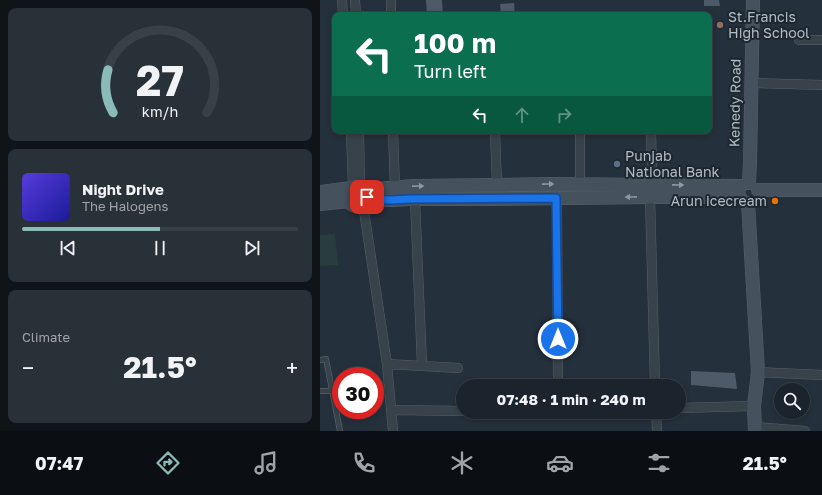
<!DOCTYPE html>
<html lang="en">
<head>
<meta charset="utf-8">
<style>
  body { margin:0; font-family:"Golos Text",sans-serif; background:#283038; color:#f1f3f6; height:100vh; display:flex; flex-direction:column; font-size:15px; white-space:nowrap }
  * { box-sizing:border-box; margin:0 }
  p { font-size:13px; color:#a0a4a9 }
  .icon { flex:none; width:22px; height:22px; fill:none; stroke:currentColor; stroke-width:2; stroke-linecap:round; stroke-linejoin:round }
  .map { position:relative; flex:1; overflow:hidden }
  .details { display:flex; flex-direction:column; gap:8px; padding:8px; background:#0f1418; width:320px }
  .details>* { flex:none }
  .top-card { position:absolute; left:12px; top:12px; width:380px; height:122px; border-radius:8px; box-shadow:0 2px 6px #0003,0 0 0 1px #394148; background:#0b6e4f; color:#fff; overflow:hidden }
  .controls { position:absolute; left:454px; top:383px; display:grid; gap:8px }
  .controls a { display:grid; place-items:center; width:36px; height:36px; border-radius:50%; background:#1b242c; box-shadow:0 2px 6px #0003,0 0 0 1px #394148; font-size:20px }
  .speed { position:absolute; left:12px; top:367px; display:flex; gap:8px; font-size:20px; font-weight:700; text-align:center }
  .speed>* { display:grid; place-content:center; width:52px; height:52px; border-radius:50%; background:#1b242c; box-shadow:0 2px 6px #0003,0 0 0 1px #394148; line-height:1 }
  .speed .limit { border:6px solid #d22; background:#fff; color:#111 }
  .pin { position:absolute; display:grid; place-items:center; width:34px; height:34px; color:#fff; margin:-17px; border-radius:8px; box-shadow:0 2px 6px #0006 }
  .me { position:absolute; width:44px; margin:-22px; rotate:0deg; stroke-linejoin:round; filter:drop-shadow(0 0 3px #0008) }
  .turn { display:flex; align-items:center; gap:14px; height:84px; padding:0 16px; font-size:18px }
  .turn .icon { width:52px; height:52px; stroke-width:2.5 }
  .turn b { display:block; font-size:28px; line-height:34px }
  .lanes { display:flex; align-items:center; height:38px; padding:0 16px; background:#0003; justify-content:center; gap:20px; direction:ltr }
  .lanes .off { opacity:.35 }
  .big { font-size:30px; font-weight:700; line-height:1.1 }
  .details .widget { flex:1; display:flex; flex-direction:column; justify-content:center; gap:6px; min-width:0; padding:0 14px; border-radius:8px; background:#283038 }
  .details .dial { align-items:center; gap:0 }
  .dial svg { height:104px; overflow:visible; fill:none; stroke:#394148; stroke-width:7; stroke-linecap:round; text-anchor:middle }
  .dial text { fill:#f1f3f6; stroke:none }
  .song { display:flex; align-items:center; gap:12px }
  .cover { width:48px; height:48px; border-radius:6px; background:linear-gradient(135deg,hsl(250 70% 55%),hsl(240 70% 35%)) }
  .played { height:4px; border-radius:2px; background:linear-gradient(90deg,#8bbbb9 50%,#394148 50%) }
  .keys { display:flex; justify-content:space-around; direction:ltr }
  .heat { display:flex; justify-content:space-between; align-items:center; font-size:22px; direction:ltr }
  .trip { position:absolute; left:136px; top:379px; width:230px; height:40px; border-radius:20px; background:#1b242c; box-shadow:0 2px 6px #0003,0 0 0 1px #394148; font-weight:700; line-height:40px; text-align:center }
  .menu { display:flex; height:64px; justify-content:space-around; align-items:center; background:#0b0e12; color:#a0a4a9 }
  .menu .icon { width:28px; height:28px }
  .menu .active { color:#8bbbb9 }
  .menu b { font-size:18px; color:#f1f3f6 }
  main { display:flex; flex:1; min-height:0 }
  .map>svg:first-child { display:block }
</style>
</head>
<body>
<main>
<section class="details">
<div class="widget dial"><svg viewBox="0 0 100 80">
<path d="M14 69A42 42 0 1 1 86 69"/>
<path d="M14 69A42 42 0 0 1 10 36" stroke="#8bbbb9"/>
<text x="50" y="56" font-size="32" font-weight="700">27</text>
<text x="50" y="72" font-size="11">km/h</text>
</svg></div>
<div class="widget">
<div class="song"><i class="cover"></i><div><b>Night Drive</b><p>The Halogens</p></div></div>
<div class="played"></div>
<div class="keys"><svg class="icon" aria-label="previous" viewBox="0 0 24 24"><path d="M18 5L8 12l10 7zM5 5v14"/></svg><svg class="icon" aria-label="pause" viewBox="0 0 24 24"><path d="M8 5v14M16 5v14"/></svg><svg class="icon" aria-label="next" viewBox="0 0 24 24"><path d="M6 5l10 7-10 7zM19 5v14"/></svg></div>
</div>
<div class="widget"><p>Climate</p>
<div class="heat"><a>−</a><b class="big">21.5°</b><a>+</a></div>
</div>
</section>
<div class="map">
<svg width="502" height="431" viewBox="0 0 502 431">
  <rect width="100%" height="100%" fill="#24303b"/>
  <!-- green -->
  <path fill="#273e3d" d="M15 234 18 265 0 266V235Z"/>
  <!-- building -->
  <path fill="#4c5b67" d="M106 0H122L123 15H107Z
    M384 0H399L400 6H384Z
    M194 3 195 15H181L180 4Z
    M383 11V15H315V14Z
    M371 371 415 373 417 389 371 385Z"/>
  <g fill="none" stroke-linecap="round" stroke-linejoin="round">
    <defs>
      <path id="lane" d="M0 360 6 359 20 431
        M0 391H7L12 390"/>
      <path id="street" d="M22 0 23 15
        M35 0 36 15
        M71 15V0
        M479 40H502
        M431 83 502 85
        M31 131 33 187
        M39 131 40 186
        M73 131 75 188
        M175 131 177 185
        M260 184V131
        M330 185 332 170 331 131
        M330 197 335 386
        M237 198 238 386
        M95 200 102 365
        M43 204 67 364 73 431
        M67 364 138 368
        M438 372 502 375
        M359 408 434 406
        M71 410 143 411
        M336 412 337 431
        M435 427 485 431"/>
      <path id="secondary" d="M429 183 430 162 433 0
        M27 196a10 10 0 1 1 20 0a10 10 0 1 1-20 0Z
        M45 190 94 186 238 184 421 186
        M438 190H502
        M0 192 31 188
        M47 199 71 200 90 199H173L330 197H420
        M428 203 438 372 434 406 435 431
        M0 204 29 201"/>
    </defs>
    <!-- lane casing -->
    <use href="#lane" stroke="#566069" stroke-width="6"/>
    <!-- street casing -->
    <use href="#street" stroke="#566069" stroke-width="10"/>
    <!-- secondary casing -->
    <use href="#secondary" stroke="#566069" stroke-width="14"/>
    <!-- lane -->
    <use href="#lane" stroke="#37424b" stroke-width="4.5"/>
    <!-- street -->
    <use href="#street" stroke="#37424b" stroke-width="9"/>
    <!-- secondary -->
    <use href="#secondary" stroke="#46515e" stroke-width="13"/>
  </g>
  <!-- one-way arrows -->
  <defs><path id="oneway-solid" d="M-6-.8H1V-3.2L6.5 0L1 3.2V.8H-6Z"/></defs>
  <g fill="#8d97a2">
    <use href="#oneway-solid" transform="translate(228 184) rotate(-1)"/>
    <use href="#oneway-solid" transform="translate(358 185) rotate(1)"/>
    <use href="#oneway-solid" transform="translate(98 186) rotate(-1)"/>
    <use href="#oneway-solid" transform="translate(311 197) rotate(179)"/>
  </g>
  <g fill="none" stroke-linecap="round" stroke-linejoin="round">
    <defs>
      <path id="route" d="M47 197V199L71 200 90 199 236 198 238 339"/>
    </defs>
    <!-- route casing -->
    <use href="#route" stroke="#114b97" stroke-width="10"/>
    <!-- route -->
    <use href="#route" stroke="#1a73e8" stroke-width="7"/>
  </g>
  <!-- markers -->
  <circle fill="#8d6e63" stroke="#1d2730" stroke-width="1.5" cx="400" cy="25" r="4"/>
  <circle fill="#5c6f8a" stroke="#1d2730" stroke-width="1.5" cx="297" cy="164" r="4"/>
  <circle fill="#e8710a" stroke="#1d2730" stroke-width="1.5" cx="455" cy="201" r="4"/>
  <g text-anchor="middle" stroke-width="4" stroke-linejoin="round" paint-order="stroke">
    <!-- poi labels -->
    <g font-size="14" fill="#b3bdc7" stroke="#1d2730" text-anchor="start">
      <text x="408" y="22">St.Francis<tspan x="408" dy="16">High School</tspan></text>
      <text x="305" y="161">Punjab<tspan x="305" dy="16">National Bank</tspan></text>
      <text x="447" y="206" text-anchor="end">Arun icecream</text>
    </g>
    <!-- street labels -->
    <g font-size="14" fill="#b3bdc7" stroke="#1d2730">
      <text transform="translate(415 103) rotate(-89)" y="5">Kenedy Road</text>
    </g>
  </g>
</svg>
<div class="controls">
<a><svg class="icon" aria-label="search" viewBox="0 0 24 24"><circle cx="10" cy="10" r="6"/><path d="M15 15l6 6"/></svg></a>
</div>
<div class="speed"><div class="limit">30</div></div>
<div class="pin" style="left:47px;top:197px;background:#d93025"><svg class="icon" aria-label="arrive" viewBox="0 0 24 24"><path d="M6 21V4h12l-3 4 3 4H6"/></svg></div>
<svg class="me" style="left:238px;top:339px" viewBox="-20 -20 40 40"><circle r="17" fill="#1a73e8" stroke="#fff" stroke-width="3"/><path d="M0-11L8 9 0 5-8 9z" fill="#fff"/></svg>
<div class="trip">07:48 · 1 min · 240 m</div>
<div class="top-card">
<div class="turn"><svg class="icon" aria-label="left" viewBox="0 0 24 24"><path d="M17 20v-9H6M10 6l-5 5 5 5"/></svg><div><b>100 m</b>Turn left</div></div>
<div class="lanes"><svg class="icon" aria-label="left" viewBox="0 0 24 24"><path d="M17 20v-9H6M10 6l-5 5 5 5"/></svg><svg class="icon off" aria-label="ahead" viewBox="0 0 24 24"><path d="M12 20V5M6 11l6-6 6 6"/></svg><svg class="icon off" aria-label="right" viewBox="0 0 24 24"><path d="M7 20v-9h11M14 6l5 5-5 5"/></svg></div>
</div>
</div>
</main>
<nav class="menu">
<b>07:47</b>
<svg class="icon active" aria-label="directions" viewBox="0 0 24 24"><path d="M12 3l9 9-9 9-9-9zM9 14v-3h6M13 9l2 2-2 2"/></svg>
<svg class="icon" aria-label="music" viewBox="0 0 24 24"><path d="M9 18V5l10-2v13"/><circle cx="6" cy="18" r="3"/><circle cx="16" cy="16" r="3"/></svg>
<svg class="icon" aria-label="phone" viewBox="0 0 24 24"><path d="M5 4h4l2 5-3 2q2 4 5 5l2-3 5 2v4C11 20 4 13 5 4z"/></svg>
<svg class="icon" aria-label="climate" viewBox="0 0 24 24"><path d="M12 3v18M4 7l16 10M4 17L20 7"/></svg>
<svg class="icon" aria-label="car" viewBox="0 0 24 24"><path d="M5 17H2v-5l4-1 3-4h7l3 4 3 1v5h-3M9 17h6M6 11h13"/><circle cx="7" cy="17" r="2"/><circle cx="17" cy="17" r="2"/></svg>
<svg class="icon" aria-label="filters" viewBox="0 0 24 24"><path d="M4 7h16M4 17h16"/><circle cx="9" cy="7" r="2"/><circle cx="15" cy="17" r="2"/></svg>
<b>21.5°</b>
</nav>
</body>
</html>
